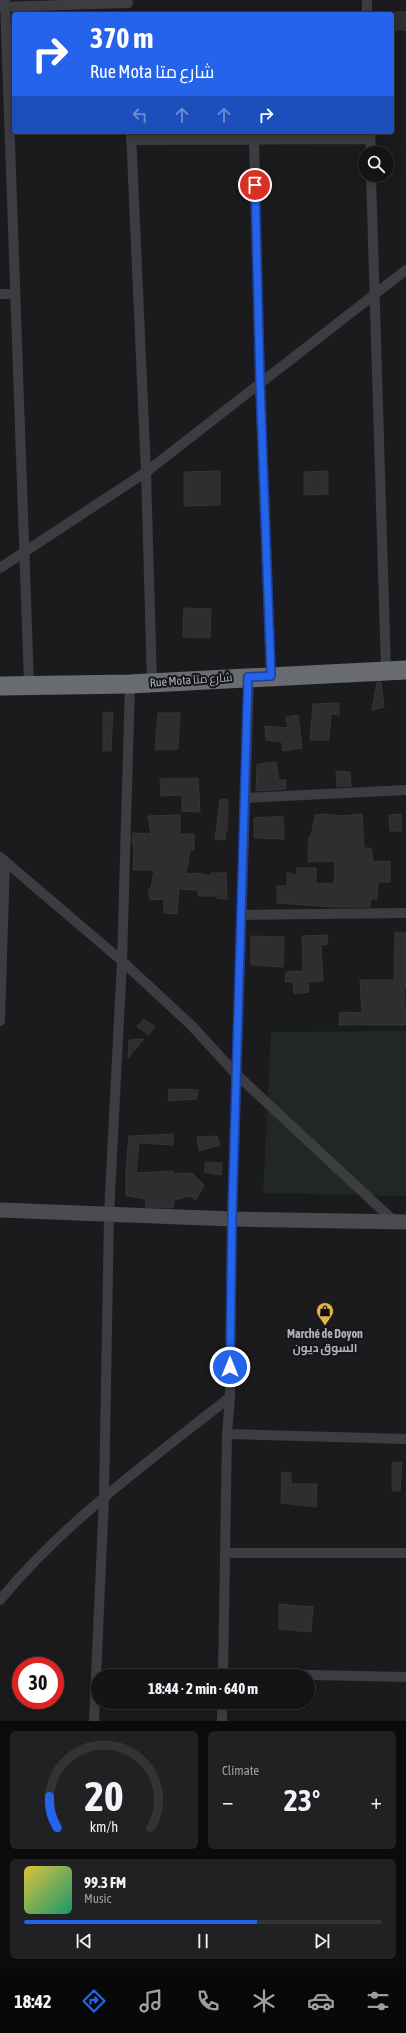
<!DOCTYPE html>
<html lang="en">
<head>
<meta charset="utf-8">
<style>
  body { margin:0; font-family:"Asap Condensed",Cairo,sans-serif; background:#212123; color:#f1f3f6; height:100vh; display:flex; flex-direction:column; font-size:15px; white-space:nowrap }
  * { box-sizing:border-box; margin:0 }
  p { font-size:13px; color:#9d9ea1 }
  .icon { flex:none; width:22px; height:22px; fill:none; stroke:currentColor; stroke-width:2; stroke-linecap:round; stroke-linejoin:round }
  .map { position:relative; height:1721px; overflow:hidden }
  .panel { display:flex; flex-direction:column; gap:10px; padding:10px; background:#0b0b0c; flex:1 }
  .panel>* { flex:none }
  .top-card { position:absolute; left:12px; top:12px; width:382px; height:122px; border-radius:4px; box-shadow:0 2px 10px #0003,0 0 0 1px #333335; background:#2563eb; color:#fff; overflow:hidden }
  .fabs { position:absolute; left:358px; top:146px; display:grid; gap:8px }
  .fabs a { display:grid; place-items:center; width:36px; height:36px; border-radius:50%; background:#141416; box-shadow:0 2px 10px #0003,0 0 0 1px #333335; font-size:20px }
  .speed { position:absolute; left:12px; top:1657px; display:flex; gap:8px; font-size:20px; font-weight:700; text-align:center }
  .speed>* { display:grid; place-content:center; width:52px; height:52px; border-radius:50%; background:#141416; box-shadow:0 2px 10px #0003,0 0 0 1px #333335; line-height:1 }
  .speed .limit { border:6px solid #d22; background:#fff; color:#111 }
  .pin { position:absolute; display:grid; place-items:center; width:34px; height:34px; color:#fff; margin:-17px; border:2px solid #fff; border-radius:50%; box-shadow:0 1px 4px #0007 }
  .me { position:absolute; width:44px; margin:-22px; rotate:0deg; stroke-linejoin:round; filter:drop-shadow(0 0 3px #0008) }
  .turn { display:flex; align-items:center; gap:14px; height:84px; padding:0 12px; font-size:18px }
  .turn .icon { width:52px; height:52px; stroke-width:2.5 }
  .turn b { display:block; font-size:28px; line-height:34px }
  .lanes { display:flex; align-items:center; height:38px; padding:0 12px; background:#0003; justify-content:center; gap:20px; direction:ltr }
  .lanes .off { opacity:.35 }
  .big { font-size:30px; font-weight:700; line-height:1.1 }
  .panel .widget { flex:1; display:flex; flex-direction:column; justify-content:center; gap:6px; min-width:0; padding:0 14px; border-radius:6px; background:#212123 }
  .panel .dial { align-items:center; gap:0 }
  .dial svg { height:104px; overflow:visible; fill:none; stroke:#333335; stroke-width:7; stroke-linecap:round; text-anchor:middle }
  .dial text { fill:#f1f3f6; stroke:none }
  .song { display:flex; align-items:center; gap:12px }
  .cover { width:48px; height:48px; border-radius:6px; background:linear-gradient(135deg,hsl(50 70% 55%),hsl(160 70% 35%)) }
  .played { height:4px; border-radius:2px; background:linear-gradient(90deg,#2563eb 65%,#333335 65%) }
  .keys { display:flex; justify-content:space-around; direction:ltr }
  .heat { display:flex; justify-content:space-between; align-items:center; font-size:22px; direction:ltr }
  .panel .tiles { flex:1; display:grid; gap:10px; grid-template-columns:1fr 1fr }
  .widget:last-child { grid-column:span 2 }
  .trip { position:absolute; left:91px; top:1669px; width:224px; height:40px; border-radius:20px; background:#141416; box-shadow:0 2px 10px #0003,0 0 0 1px #333335; font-weight:700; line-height:40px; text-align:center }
  .menu { display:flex; height:64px; justify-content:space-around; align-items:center; background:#080809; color:#9d9ea1 }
  .menu .icon { width:28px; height:28px }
  .menu .on { color:#2563eb }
  .menu b { font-size:18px; color:#f1f3f6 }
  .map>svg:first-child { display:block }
</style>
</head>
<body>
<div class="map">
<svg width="406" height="1721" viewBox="0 0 406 1721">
  <rect width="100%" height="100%" fill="#1b1b1d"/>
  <!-- pitch -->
  <path fill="#212722" d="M406 1031V1196L263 1193 271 1032Z"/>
  <!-- building -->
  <path fill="#2e2e30" stroke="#353538" d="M395 12H406V30H395Z
    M220 471V505L184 506V472Z
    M328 471V494L304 495V472Z
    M184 608 211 609 210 638 183 637Z
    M377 682H381L384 707 372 710Z
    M339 703V715L331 714 329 740H310L313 704Z
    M113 712 111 751H103V713Z
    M158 713H180L178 749 155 750Z
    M298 715 302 748 283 751 282 742 266 740 265 726 288 728 286 717Z
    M276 762 279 780H286V789L256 791 257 764Z
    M336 771 350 772 351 786 337 787Z
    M198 778 200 812 182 811V795L161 796 160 779Z
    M220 799 228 800 227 832H225L226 839 215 840Z
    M326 814 341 816 362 814 364 848H371L373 862 390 861V882H378L377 899H371L370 907H331L277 903V886H287V872L298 876 296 868H316V884L334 883 335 861 308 862 309 837H311L315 815Z
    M401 814V831H390L389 815Z
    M180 815V834H194V850H190L186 874 195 873 211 876V873H226L227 899 217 898V896H198V890L179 889 177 914 164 913V899L150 900 148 889H151L154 870H133L134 844H132L133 833 151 834 148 816Z
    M283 816 284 839 254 838V818Z
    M395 932 406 933V988H404L406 1025H339L340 1012 362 1013 360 980H394Z
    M327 935 328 944 321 945 323 981 308 982 309 992 294 994 293 982H285L286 972 303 971 302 936Z
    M251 936 284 937 283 967 251 965Z
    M144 1019 155 1027 148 1035 137 1026Z
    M144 1039 128 1058 129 1040Z
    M169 1089 198 1090 197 1099 168 1101Z
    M173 1134V1145L139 1143 136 1173 173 1171V1174L192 1173 204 1185 196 1200 190 1196 174 1200 173 1208 145 1207 146 1199 126 1196V1169L129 1136Z
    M217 1136 220 1145 199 1151 197 1137Z
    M206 1162 222 1163 221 1175 204 1172Z
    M402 1462 400 1491H392V1463Z
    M282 1472 291 1473V1484H317L316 1507 281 1503Z
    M279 1604 313 1607 311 1632 279 1629Z"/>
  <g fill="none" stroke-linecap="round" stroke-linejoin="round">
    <!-- street -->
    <path stroke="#3c3d41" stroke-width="10" d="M5 0 29 685
      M367 0V14
      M0 7 128 3
      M131 132 146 472 152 683
      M370 133 371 153
      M131 140 370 139
      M254 140 260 382 271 676
      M371 175 386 671
      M0 294H15
      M0 568 146 472 406 270
      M245 798 406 790
      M0 857 122 961 192 1026 236 1074 395 1222
      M241 915 406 913
      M0 1021 5 861
      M227 1434 406 1439
      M225 1553H406
      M0 1600C65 1521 151 1460 230 1397
      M223 1673 406 1677
      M223 1676 227 1434 230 1397 232 1219 249 677
      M94 1721 104 1498 109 1214 122 961 130 684
      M222 1721V1702"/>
    <!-- secondary -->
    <path stroke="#4a4c51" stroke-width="15" d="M0 1210 232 1219 406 1222"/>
    <!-- highway -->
    <path stroke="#686b72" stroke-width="19" d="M0 686 130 684 406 670"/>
  </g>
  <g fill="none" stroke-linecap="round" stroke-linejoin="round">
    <defs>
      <path id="route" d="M230 1367 232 1218 248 677 271 676 260 382 255 185"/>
    </defs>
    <!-- route casing -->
    <use href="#route" stroke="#184099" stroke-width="10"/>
    <!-- route -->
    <use href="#route" stroke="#2563eb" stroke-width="7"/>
  </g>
  <!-- icons -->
  <defs>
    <symbol id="shop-pin" viewBox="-11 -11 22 30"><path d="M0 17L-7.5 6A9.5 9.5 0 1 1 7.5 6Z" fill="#e4b44b" stroke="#161618"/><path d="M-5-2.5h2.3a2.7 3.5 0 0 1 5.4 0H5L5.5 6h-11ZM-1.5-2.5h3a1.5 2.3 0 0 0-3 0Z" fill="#111"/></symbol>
  </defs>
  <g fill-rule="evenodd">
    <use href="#shop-pin" x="315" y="1301" width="20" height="27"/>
  </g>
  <g text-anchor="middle" stroke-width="4" stroke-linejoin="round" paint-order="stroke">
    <!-- street labels -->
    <g font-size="12" fill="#aeb2bb" stroke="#161618">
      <text transform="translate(191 680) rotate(-4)" y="4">Rue Mota شارع متا</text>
    </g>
    <!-- poi labels -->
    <g font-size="12" font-weight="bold" fill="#aeb2bb" stroke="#161618">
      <text x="325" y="1338">Marché de Doyon<tspan x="325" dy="14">السوق ديون</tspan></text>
    </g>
  </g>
</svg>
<div class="fabs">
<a><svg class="icon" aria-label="search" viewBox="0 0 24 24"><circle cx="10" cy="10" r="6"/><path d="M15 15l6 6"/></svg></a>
</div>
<div class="speed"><div class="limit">30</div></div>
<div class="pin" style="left:255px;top:185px;background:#d93025"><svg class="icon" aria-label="arrive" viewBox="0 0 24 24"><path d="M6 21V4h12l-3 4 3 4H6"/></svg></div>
<svg class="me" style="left:230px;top:1367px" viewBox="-20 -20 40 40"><circle r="17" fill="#2563eb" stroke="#fff" stroke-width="3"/><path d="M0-11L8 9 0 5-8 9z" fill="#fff"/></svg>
<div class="trip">18:44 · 2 min · 640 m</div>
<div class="top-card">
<div class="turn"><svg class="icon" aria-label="right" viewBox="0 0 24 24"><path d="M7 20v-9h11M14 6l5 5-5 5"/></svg><div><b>370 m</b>Rue Mota شارع متا</div></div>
<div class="lanes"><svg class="icon off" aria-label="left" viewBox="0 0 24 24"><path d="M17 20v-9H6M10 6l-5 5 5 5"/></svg><svg class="icon off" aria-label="ahead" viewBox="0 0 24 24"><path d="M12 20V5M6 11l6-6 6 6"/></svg><svg class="icon off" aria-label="ahead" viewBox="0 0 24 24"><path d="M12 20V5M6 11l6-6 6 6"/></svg><svg class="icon" aria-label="right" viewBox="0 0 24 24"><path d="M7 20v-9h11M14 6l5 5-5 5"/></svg></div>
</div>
</div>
<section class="panel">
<div class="tiles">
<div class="widget dial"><svg viewBox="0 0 100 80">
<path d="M14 69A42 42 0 1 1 86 69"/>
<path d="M14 69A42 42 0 0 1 8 45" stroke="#2563eb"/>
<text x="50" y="56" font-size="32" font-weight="700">20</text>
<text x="50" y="72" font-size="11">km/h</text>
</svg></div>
<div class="widget"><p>Climate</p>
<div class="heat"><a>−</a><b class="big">23°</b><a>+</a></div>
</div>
<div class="widget">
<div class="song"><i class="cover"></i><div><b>99.3 FM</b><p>Music</p></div></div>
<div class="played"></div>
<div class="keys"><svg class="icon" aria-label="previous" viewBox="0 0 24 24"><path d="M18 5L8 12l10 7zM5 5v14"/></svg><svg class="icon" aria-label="pause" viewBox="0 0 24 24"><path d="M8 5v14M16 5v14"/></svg><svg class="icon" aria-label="next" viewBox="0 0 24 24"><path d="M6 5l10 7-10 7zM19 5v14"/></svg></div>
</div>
</div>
</section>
<nav class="menu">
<b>18:42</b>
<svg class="icon on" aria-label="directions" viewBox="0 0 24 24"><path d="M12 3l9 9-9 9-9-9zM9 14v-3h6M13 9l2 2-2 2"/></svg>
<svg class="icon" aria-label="music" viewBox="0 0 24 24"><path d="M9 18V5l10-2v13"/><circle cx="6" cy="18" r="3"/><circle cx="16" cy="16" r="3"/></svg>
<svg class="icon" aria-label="phone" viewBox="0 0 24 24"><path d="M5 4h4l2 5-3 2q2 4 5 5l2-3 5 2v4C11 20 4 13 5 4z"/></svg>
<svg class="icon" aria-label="climate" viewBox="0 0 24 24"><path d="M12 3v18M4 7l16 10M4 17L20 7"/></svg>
<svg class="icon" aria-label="car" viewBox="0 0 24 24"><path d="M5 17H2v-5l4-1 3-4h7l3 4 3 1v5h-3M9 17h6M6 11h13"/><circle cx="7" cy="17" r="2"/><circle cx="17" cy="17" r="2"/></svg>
<svg class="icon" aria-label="filters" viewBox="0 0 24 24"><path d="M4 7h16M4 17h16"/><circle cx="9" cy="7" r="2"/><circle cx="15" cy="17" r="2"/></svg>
</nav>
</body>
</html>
